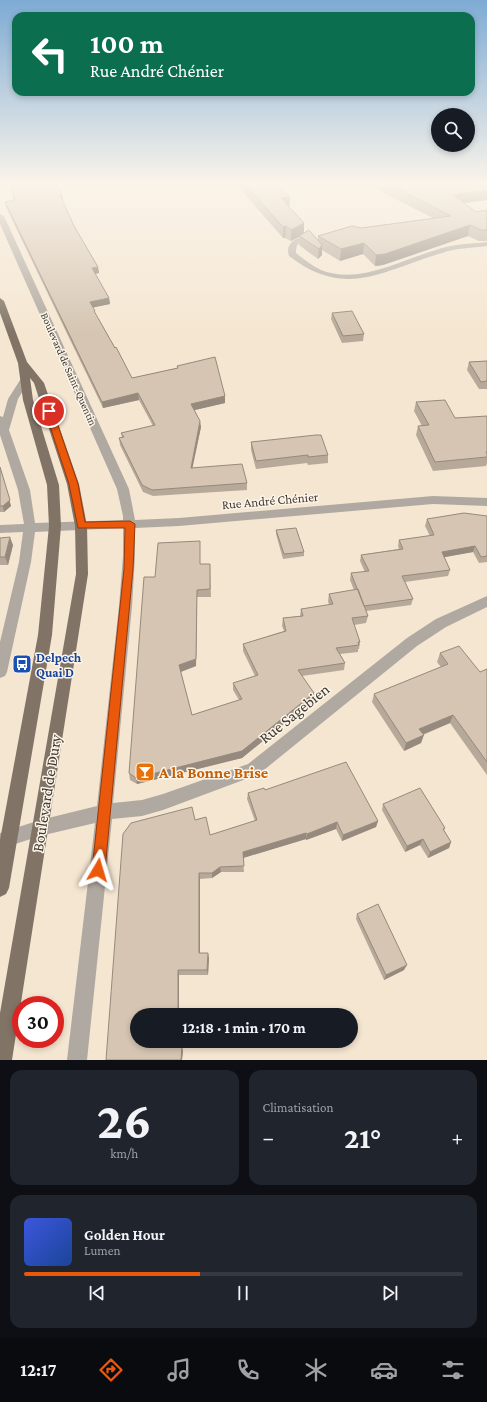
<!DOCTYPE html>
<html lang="fr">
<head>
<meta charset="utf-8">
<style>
  body { margin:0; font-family:"Crimson Pro",serif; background:#20242c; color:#f1f3f6; height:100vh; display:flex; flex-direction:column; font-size:15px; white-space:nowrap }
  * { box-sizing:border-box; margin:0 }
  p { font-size:13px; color:#9ea1a6 }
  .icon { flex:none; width:22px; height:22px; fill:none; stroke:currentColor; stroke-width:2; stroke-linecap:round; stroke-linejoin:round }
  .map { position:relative; height:1060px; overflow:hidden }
  .details { display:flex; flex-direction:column; gap:10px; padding:10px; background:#0d0f14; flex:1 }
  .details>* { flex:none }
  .guide { position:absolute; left:12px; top:12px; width:463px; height:84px; border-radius:12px; box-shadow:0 2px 6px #0003; background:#0b6e4f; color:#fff; overflow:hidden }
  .fabs { position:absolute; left:431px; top:108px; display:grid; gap:8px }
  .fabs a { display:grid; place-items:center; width:44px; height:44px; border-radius:50%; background:#171b24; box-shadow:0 2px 6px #0003; font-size:20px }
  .speed { position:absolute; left:12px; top:996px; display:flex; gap:8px; font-size:20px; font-weight:700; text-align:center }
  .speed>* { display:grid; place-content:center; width:52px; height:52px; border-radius:50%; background:#171b24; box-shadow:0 2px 6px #0003; line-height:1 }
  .speed .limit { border:6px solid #d22; background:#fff; color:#111 }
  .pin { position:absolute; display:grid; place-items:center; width:34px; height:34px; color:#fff; margin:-17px; border:2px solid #fff; border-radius:50%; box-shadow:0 1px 4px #0007 }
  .me { position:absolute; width:44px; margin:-22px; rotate:7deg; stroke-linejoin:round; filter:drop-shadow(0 0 3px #0008) }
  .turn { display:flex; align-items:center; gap:14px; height:84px; padding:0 12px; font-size:18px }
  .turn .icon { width:52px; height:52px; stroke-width:2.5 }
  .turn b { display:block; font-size:28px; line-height:34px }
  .big { font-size:30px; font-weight:700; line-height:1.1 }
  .details .widget { flex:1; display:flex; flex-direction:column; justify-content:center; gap:6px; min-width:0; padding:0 14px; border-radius:12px; background:#20242c }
  .details .dial { align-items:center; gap:0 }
  .dial b { font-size:52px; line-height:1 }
  .song { display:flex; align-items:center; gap:12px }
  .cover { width:48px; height:48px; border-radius:6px; background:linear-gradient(135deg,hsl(230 70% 55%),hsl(220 70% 35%)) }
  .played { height:4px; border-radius:2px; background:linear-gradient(90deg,#ea580c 40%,#363941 40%) }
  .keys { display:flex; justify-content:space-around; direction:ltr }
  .heat { display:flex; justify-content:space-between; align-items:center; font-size:22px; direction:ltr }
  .details .tiles { flex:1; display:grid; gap:10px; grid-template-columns:1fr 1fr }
  .widget:last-child { grid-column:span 2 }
  .trip { position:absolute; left:130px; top:1008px; width:228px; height:40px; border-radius:20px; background:#171b24; box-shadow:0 2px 6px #0003; font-weight:700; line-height:40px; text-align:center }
  .menu { display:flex; height:64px; justify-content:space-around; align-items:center; background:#090b0e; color:#9ea1a6 }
  .menu .icon { width:28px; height:28px }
  .menu .current { color:#ea580c }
  .menu b { font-size:18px; color:#f1f3f6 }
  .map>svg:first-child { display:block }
</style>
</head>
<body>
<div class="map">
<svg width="487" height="1060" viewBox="0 0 487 1060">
  <rect width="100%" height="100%" fill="#f5e6d1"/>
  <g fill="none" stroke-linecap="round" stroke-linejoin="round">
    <!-- minor -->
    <path fill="#b0a9a1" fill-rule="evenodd" d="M0 214 4 216 129 489 135 520 179 518 433 496 487 498V506L433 504 179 526 135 528V556L132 606 113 803 142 800 163 794 248 764 407 638 436 619 487 596V607L446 627 417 646 259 774 163 810 142 816 112 819 87 1060H67L95 823 40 836 0 849V833L40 820 97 806 119 606 123 556V528L35 532 31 562 7 672 5 676 0 678V642L19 562 23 532 0 533V525L24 524 18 490 0 435V416L3 417 8 399 22 377 25 376 30 379 18 399 9 430 30 490 35 523 123 520V516L117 489 0 224Z
      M304 236 308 238C300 245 296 240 296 253 304 259 312 266 321 270 359 285 401 260 436 250 452 244 470 244 487 242V246C472 248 456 248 442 253 383 270 346 300 289 256 285 244 294 239 304 236Z"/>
    <!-- major -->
    <path fill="#817466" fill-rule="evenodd" d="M0 298 4 301 27 362 44 383 79 484 87 526 88 574 12 1060H0V1013L76 574 75 526 67 484 34 383 30 378 33 400 59 485 61 526 52 635 9 888 6 894 0 897V840L38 635 49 526 47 485 23 400 18 363 0 313Z"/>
  </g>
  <!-- wall -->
  <path fill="#b7a999" d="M236 184H277L290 197 289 207 304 223V233L318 240V236L361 228 433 218 366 184H487V200L464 203 476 212 487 215V241H479L468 236 383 265 375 266 363 254 340 261 322 250V255L318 259 299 245V237L291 241 285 238H283Z
    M10 185 62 195 63 200H62L74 226 98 267 99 273 95 274 109 298 110 304 93 307 96 315 132 378 177 368V366L225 396V403L194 410 201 427 192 468 247 483V490L153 496 143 492 120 445 119 438H122L121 433 153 426 139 400 103 408 6 207 5 202 14 200 11 190Z
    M332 313 364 334 363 341 342 343 331 319Z
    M487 361V389H479L467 370 469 362Z
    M416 402 455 418 487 416V463L486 466 433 471 416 435 418 426H422L414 411Z
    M251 442 328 455V463L308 465 307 463 256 469 251 450Z
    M0 467 11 506 4 512H0Z
    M487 516V562L479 563 473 552 444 557 450 570 448 576 405 582 413 599 411 605 366 611 368 616 366 623 354 625 360 642 359 649H358V652L340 654 345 663 344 670 302 676 313 700 242 758 137 784 130 780 129 773 155 577 200 564H210L211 597H197L196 666 181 672 192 715 239 700 233 690V683L255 676 243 651V644L284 631 282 626 283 618 300 616 301 609 329 605 328 601 329 594 354 590 350 580 351 573 365 572 360 561 361 555 399 549 398 546 399 540 430 536 425 526 427 519Z
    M276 530 304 552V556L283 559 276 534Z
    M0 538 13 545 8 565H0Z
    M440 653 480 672 487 669V775L450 723 423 735 421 743 404 751 372 702 374 694 441 667 437 662Z
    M265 790 378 821 376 827 342 841 336 829 306 840V839L243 858 244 872H221L212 878 200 879V953L209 958 208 975H179V1015H137V1041H179V1047L183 1051 182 1060H106L195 820 210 835 255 821 247 799 248 793Z
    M383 804 445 828 444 830 451 842 449 848 428 858 420 845 405 852 382 810Z
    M357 914 404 970 384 980 356 919Z"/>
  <!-- shaded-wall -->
  <path fill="#958a7d" d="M487 190V200L451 205 453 195Z
    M60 195H62L63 200H60Z
    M290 197 289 208 281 198Z
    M304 223V235L299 236V237L291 241V230Z
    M470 225 468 236 383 265 375 266 376 255Z
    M286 226 285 238H283V227Z
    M364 243 363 254 340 261 341 249Z
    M322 245V255L318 259 319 249Z
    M98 267 99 273 93 274 92 268Z
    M109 298 110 304 91 308 90 302Z
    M138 393 139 400 103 408 102 402Z
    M225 396V403L191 411V404Z
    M200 421 201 427 191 475V468Z
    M0 467 11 506 4 512 3 506Z
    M10 537 13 545 8 565 5 557Z
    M475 546 473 552 440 558 442 552Z
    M197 590V597L196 666 180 672 179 665Z
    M314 693 313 700 242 758 137 784 136 778Z
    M453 715 450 723 416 737 419 729Z
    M424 735 421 743 404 751 406 743Z
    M378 821 376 827 342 841 343 835Z
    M337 822 336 829 306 840 307 834Z
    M306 833V839L243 858V852Z
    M423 839 420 845 405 852 407 846Z
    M451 842 449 848 428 858 430 852Z
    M220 867 221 872 212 878V873Z
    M199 873 200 879V958L199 953Z
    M208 953 209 958 208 975 207 970Z
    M407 965 404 970 384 980 386 975Z
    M178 970 179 975V1015H178Z
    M182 1047 183 1051 182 1060H181Z"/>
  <!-- building -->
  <path fill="#d5c5b2" stroke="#958a7d" d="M15 184H56L62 195H60L74 226 98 267 92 268 109 298 90 302 95 311H94L115 348 116 347 132 378 178 368 177 366 215 357 225 396 191 404 200 421 191 468 242 464 247 483 152 490 142 485 119 438 124 437 121 433 155 425 138 393 102 402 5 202 15 200 10 185Z
    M245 184H277L290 197 281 198 304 223 291 230 286 226 283 227Z
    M388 184H487V190L453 195 476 212 486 210 487 215V219H486L487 220V230H481L470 225 385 254 376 255 364 243 341 249 318 236 352 226 361 228 451 216Z
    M309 230 322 245 319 249 299 236Z
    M352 311 364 334 343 336 332 313Z
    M487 361V381L481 382 469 362Z
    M445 400 455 418 487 416V452H486L487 454V457L435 462 418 426 429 425 416 402Z
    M316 435H321L328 455 308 457V455L256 461 251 442Z
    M0 467 10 500 3 506H0Z
    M464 513 487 516V556L481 557 475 546 442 552 450 570 402 576 413 599 364 606 351 573 369 571 361 555 403 549 399 540 434 535 427 519Z
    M296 528 304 552 284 554 276 530Z
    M10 537 5 557H0V538Z
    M200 541V564H210V589L197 590 196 659 179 665 192 715 242 699 233 683 258 675 243 644 286 631 283 618 303 616 301 609 333 604 329 594 358 589 368 616 352 618 360 642H358L359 645 336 648 345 663 298 670 314 693 242 751 136 778 129 773 144 577H155L158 543Z
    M459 646 480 672 487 669V762L453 715 419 729 424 735 406 743 374 694 448 664 440 653Z
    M346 762 378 821 343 835 337 822 307 834 306 833 243 852 244 866 220 867 212 873H199V953H208L207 970H178V1015H137V1041H178L177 1047H182L181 1060H106L123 834 131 823 192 807 195 820 206 817 210 835 257 820 248 793 264 788 265 790Z
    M420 788 445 828 443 829 451 842 430 852 423 839 407 846 383 804Z
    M378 904 407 965 386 975 357 914Z"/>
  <!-- sky -->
  <linearGradient id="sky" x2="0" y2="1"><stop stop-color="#7eabd4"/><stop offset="0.55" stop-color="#faf4ea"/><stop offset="1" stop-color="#faf4ea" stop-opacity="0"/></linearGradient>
  <rect width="487" height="333" fill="url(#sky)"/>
  <!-- route -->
  <path fill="#ea580c" stroke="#983908" d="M49 409 53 411 78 484 85 522 130 521 135 524 133 569 105 870 103 875 98 877 94 875 92 870 124 569 125 528H78L69 484 45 411Z"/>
  <!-- icons -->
  <defs>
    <symbol id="bus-square" viewBox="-11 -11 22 22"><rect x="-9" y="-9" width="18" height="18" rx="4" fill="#1a4fb4" stroke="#fdf4e8"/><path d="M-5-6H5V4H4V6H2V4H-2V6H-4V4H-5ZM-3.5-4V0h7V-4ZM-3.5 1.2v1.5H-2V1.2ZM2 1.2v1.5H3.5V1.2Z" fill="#fff"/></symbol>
    <symbol id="bar-square" viewBox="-11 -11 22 22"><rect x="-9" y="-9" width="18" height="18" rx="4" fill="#e8710a" stroke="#fdf4e8"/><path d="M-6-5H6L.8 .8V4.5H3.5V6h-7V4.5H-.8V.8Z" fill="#fff"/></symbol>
  </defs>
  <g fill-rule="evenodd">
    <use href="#bus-square" x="11" y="653" width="22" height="22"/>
    <use href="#bar-square" x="134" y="761" width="22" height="22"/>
  </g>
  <g text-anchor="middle" stroke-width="3" stroke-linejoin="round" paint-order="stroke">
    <!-- far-street labels -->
    <g font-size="11" fill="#3f3931" stroke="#fdf4e8">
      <text transform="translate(69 369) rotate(66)" y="4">Boulevard de Saint-Quentin</text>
    </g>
    <!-- street labels -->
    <g font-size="13" fill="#3f3931" stroke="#fdf4e8">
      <text transform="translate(270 500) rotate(-5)" y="5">Rue André Chénier</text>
    </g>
    <!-- transit labels -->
    <g font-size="13" font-weight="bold" fill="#164399" stroke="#fdf4e8" text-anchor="start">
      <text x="36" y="662">Delpech<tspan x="36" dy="15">Quai D</tspan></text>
    </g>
    <!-- near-street labels -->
    <g font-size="16" fill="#3f3931" stroke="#fdf4e8">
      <text transform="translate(294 713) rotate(-39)" y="6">Rue Sagebien</text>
      <text transform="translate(46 793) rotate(-81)" y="6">Boulevard de Dury</text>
    </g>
    <!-- near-food labels -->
    <g font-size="16" font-weight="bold" fill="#c56008" stroke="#fdf4e8" text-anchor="start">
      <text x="159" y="778">A la Bonne Brise</text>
    </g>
  </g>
</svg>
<div class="fabs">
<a><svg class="icon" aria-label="search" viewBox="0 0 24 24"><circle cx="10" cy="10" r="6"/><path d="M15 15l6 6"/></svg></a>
</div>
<div class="speed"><div class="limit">30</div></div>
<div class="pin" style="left:49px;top:411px;background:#d93025"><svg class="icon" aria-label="arrive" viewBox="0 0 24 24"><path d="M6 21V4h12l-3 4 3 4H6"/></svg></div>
<svg class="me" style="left:98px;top:870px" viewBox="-20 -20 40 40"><path d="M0-17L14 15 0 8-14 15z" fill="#ea580c" stroke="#fff" stroke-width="4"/></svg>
<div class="trip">12:18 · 1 min · 170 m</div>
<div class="guide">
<div class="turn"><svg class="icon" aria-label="left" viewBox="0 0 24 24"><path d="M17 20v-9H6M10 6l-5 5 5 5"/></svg><div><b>100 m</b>Rue André Chénier</div></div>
</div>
</div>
<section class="details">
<div class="tiles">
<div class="widget dial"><b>26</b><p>km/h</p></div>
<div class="widget"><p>Climatisation</p>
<div class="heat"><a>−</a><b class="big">21°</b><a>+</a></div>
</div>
<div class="widget">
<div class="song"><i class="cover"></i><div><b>Golden Hour</b><p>Lumen</p></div></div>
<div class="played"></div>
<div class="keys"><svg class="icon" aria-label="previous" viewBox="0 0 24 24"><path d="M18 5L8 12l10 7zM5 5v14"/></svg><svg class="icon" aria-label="pause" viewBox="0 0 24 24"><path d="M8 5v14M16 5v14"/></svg><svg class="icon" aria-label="next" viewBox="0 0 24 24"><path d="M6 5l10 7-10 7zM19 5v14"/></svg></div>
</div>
</div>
</section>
<nav class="menu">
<b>12:17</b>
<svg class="icon current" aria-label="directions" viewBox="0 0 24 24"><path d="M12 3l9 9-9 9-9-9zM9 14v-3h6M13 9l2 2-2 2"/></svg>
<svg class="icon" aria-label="music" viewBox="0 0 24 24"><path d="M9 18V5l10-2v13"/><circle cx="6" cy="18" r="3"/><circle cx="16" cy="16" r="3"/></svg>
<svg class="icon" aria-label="phone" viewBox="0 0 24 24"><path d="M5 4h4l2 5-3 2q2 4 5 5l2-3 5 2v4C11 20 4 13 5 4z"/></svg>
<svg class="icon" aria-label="climate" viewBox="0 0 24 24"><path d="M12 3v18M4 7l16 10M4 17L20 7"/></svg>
<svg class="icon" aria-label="car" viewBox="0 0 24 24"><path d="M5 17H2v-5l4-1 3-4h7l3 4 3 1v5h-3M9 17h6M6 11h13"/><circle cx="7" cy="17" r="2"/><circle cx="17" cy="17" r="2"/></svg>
<svg class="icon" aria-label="filters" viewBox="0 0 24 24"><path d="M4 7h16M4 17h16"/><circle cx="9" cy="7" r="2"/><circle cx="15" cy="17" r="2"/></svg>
</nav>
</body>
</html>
